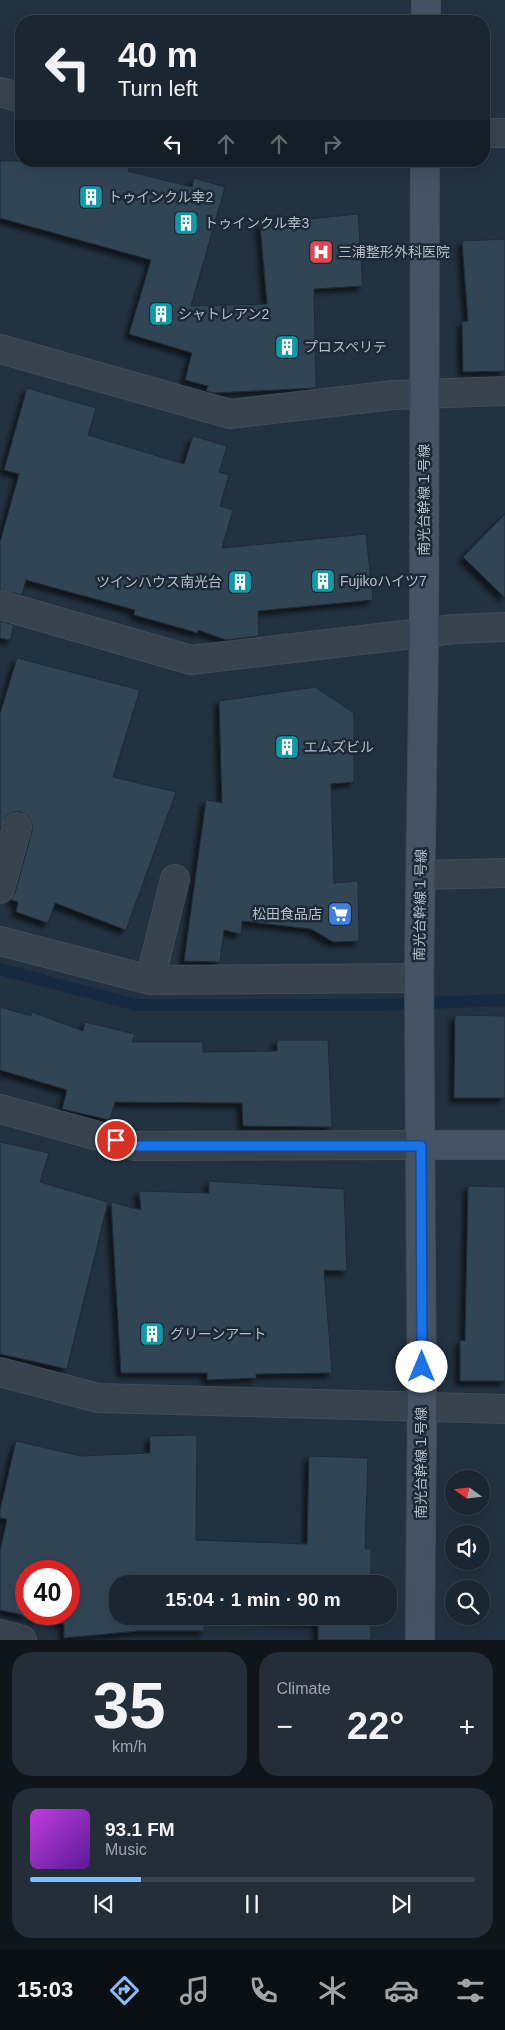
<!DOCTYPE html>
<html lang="en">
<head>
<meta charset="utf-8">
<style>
  body { margin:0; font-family:Arial,"Noto Sans JP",sans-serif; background:#232e39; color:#f1f3f6; height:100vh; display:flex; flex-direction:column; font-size:19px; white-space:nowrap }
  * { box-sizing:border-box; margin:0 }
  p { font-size:16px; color:#9fa5ab }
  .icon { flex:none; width:28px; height:28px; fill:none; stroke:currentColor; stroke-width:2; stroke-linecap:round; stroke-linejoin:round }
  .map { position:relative; height:1640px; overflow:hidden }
  .details { display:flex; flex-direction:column; gap:12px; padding:12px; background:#0e151b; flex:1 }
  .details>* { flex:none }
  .top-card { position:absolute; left:15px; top:15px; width:475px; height:152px; border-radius:20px; box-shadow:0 5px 20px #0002,0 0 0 1px #38434d; background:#1a2631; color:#f1f3f6; overflow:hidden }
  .needle { width:32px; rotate:285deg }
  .tools { position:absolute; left:445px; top:1470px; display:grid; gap:10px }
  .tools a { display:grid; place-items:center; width:45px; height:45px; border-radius:50%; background:#1a2631; box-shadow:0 5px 20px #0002,0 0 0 1px #38434d; font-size:25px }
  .speed { position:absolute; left:15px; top:1560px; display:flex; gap:10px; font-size:25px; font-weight:700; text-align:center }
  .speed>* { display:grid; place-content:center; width:65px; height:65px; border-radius:50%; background:#1a2631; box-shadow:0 5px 20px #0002,0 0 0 1px #38434d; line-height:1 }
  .speed .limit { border:8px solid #d22; background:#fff; color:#111 }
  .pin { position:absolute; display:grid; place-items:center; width:42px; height:42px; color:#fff; margin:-21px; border:2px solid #fff; border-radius:50%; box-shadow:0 1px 5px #0007 }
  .me { position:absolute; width:55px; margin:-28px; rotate:0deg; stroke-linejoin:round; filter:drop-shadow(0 0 4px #0008) }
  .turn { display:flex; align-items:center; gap:18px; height:105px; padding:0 20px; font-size:22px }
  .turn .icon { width:65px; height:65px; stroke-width:2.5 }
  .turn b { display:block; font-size:35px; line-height:42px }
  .lanes { display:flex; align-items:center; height:48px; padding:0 20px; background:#0003; justify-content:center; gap:25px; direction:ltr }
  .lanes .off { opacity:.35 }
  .big { font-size:38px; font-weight:700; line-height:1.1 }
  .details .tile { flex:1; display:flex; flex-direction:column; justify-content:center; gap:8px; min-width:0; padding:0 18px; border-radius:20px; background:#232e39 }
  .details .dial { align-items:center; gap:0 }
  .dial b { font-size:65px; line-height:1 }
  .song { display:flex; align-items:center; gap:15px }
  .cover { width:60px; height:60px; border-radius:8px; background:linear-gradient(135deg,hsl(290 70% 55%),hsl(270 70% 35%)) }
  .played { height:5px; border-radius:2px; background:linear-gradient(90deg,#85beff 25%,#38434d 25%) }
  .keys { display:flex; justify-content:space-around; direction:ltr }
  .heat { display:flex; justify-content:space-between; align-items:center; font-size:28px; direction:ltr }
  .details .tiles { flex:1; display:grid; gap:12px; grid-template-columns:1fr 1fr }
  .tile:last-child { grid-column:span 2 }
  .trip { position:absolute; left:109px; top:1575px; width:288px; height:50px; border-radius:20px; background:#1a2631; box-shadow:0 5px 20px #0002,0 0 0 1px #38434d; font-weight:700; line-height:50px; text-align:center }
  .dock { display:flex; height:80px; justify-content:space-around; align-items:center; background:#0a0f14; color:#9fa5ab }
  .dock .icon { width:35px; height:35px }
  .dock .selected { color:#85beff }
  .dock b { font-size:22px; color:#f1f3f6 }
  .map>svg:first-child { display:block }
</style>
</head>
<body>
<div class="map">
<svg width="505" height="1640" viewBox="0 0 505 1640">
  <defs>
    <filter id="shadow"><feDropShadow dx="-4.5" dy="4.5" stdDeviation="2.5" flood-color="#0009"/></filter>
  </defs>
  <rect width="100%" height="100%" fill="#233241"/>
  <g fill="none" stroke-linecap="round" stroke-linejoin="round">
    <!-- stream -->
    <path stroke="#152a40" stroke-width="12" d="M0 969 136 1005H378L505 1000"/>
  </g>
  <!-- building -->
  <path fill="#324455" stroke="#1e2b38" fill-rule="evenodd" filter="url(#shadow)" d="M0 161H131L128 171 192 187 194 178 225 187 191 306 267 304 260 224 358 214 363 286 314 289 316 388 214 393 206 391 208 386 185 380 192 353 129 334 151 260 0 218Z
    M505 239V371L463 372 462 322 468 321 462 241Z
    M27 388 96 408 88 435 184 464 193 436 227 446 219 472 229 475 220 506 233 510 222 548 366 534 373 600 258 611 259 636 226 640 198 630V633L134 615 135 610 26 580 22 595 0 590V542L19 474 4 470Z
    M505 514V598L463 557Z
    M0 621 14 625 10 640 0 638Z
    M17 658 140 690 113 777 176 792 126 930 55 903 48 923 16 912 18 902 11 900 15 893 32 831V824L28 816 21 812H14L6 816 0 830V714Z
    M315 687 354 713V782L331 784 334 883 358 881 359 941 333 942 311 929 242 921 241 934 224 930 220 962 184 961 206 800 222 803 219 701Z
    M0 1007 31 1016 32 1012 83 1031 85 1022 135 1034 132 1042H203V1052L277 1051V1040H328L332 1127 243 1126 242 1103 115 1102 110 1120 62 1109 67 1090 0 1070Z
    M455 1015 505 1016V1098H454Z
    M0 1142 49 1153 40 1182 108 1202 67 1369 0 1354Z
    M209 1181 344 1189 347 1271 324 1270 332 1373 256 1374V1378L207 1380V1373H121L111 1202 141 1210 139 1191 209 1193Z
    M468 1186 505 1187V1381H460V1340L465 1341Z
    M197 1435 196 1540 307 1544 309 1456 368 1458 365 1549H371V1584H118V1616H205L204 1631H139L64 1638V1624L0 1610V1551L7 1519 0 1518V1510L16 1441 81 1456 150 1453V1436ZM26 1571H69V1614H26Z
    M218 1616H371V1640H318V1623Z"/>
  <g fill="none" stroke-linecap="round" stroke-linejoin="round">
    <defs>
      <path id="street" d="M0 92 21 98
        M484 133H505
        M0 349 230 414 394 395 505 391
        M0 605 191 660 455 629 505 627
        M421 875 505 873
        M0 889 17 827
        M0 941 150 980 419 978
        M150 980 175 879
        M0 1109 135 1146 421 1145
        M0 1372 98 1398 505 1409
        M0 1634 22 1640"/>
      <path id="secondary" d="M426 21V0
        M421 1145H505
        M420 1640 422 1407 419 978 424 632 425 161"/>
    </defs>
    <!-- street casing -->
    <use href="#street" stroke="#414d5a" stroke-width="30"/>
    <!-- secondary casing -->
    <use href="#secondary" stroke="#414d5a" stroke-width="30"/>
    <!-- street -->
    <use href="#street" stroke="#374450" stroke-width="28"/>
    <!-- secondary -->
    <use href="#secondary" stroke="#455364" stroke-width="28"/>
  </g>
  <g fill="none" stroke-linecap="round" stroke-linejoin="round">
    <defs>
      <path id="route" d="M116 1140 135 1146H421L422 1367"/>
    </defs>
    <!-- route casing -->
    <use href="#route" stroke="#114b97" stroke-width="12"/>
    <!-- route -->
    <use href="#route" stroke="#1a73e8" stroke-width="9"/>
  </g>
  <!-- icons -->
  <defs>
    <symbol id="building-square" viewBox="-11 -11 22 22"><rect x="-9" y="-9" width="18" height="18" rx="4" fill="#0f9aa8" stroke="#1c2936"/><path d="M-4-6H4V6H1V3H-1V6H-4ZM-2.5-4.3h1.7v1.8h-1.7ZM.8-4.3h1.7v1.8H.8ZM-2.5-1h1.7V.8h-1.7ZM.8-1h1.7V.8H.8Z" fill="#fff"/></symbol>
    <symbol id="hospital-square" viewBox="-11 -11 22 22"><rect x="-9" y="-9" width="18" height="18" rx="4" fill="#e0444e" stroke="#1c2936"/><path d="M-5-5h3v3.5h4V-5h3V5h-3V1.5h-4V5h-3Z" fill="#fff"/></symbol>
    <symbol id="supermarket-square" viewBox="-11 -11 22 22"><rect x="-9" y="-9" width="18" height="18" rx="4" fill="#3f7fe0" stroke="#1c2936"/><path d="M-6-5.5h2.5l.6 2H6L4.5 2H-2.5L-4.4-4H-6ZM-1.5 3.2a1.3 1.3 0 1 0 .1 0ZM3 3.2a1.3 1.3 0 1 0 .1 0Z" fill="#fff"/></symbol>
  </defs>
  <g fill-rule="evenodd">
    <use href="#building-square" x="77" y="183" width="28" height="28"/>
    <use href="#building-square" x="172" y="209" width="28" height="28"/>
    <use href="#hospital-square" x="307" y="238" width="28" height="28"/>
    <use href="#building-square" x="147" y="300" width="28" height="28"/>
    <use href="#building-square" x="273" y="333" width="28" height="28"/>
    <use href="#building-square" x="309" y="567" width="28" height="28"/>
    <use href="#building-square" x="226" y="568" width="28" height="28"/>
    <use href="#building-square" x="273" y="733" width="28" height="28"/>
    <use href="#supermarket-square" x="326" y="900" width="28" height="28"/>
    <use href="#building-square" x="138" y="1320" width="28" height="28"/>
  </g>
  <g text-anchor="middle" stroke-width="5" stroke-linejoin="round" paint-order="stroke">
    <!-- poi labels -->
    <g font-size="14" fill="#b4bfcb" stroke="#1c2936" text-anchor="start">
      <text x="108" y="202">トゥインクル幸2</text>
      <text x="204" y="228">トゥインクル幸3</text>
      <text x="338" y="257">三浦整形外科医院</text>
      <text x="178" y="319">シャトレアン2</text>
      <text x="304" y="352">プロスペリテ</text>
      <text x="340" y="586">Fujikoハイツ7</text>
      <text x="222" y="587" text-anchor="end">ツインハウス南光台</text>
      <text x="304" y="752">エムズビル</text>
      <text x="322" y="919" text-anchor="end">松田食品店</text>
      <text x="170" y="1339">グリーンアート</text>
    </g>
    <!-- street labels -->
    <g font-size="14" fill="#b4bfcb" stroke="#1c2936">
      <text transform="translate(424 500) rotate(-90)" y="5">南光台幹線１号線</text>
      <text transform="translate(420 905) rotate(-89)" y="5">南光台幹線１号線</text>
      <text transform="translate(421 1463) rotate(-90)" y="5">南光台幹線１号線</text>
    </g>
  </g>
</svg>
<div class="tools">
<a><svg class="needle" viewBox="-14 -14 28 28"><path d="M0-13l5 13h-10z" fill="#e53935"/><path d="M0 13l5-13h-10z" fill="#9fa5ab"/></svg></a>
<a><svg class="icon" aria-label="sound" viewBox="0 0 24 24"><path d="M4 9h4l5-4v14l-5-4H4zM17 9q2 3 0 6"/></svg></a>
<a><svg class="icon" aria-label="search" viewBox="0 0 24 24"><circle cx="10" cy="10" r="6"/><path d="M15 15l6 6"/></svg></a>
</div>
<div class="speed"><div class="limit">40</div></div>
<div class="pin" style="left:116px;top:1140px;background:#d93025"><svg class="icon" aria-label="arrive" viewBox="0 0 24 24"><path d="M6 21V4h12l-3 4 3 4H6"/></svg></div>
<svg class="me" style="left:422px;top:1367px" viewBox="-20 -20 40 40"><circle r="19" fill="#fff"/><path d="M0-13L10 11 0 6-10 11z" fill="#1a73e8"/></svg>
<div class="trip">15:04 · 1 min · 90 m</div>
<div class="top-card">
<div class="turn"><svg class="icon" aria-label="left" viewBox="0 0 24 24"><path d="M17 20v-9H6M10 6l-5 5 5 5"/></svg><div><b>40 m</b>Turn left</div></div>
<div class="lanes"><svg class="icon" aria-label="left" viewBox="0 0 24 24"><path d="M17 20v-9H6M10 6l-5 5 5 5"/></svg><svg class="icon off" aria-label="ahead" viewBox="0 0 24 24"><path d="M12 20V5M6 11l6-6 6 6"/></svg><svg class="icon off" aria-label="ahead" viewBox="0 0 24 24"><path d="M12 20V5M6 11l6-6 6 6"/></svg><svg class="icon off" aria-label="right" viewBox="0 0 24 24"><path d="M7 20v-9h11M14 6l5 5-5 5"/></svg></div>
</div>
</div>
<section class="details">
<div class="tiles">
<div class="tile dial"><b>35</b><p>km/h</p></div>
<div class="tile"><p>Climate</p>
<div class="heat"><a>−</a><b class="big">22°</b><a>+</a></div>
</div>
<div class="tile">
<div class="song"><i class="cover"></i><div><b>93.1 FM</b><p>Music</p></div></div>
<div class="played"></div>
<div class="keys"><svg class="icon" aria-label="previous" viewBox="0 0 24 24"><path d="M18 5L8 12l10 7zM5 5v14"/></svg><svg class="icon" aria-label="pause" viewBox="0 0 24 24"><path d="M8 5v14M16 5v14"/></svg><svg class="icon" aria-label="next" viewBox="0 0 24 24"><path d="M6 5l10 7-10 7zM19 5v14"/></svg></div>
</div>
</div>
</section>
<nav class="dock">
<b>15:03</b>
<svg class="icon selected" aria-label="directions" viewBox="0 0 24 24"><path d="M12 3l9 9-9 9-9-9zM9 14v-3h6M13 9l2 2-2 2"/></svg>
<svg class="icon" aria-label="music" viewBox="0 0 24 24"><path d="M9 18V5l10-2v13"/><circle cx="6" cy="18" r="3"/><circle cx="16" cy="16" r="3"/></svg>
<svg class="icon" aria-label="phone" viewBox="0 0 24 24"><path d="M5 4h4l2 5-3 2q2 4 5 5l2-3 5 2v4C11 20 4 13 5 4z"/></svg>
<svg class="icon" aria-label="climate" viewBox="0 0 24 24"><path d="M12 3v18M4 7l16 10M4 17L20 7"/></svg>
<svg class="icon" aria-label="car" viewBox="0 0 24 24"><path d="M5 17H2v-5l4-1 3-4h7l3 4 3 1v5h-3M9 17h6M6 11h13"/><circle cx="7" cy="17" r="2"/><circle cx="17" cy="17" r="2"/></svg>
<svg class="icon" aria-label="filters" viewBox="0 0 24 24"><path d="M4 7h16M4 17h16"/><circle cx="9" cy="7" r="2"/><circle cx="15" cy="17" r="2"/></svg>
</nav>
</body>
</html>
